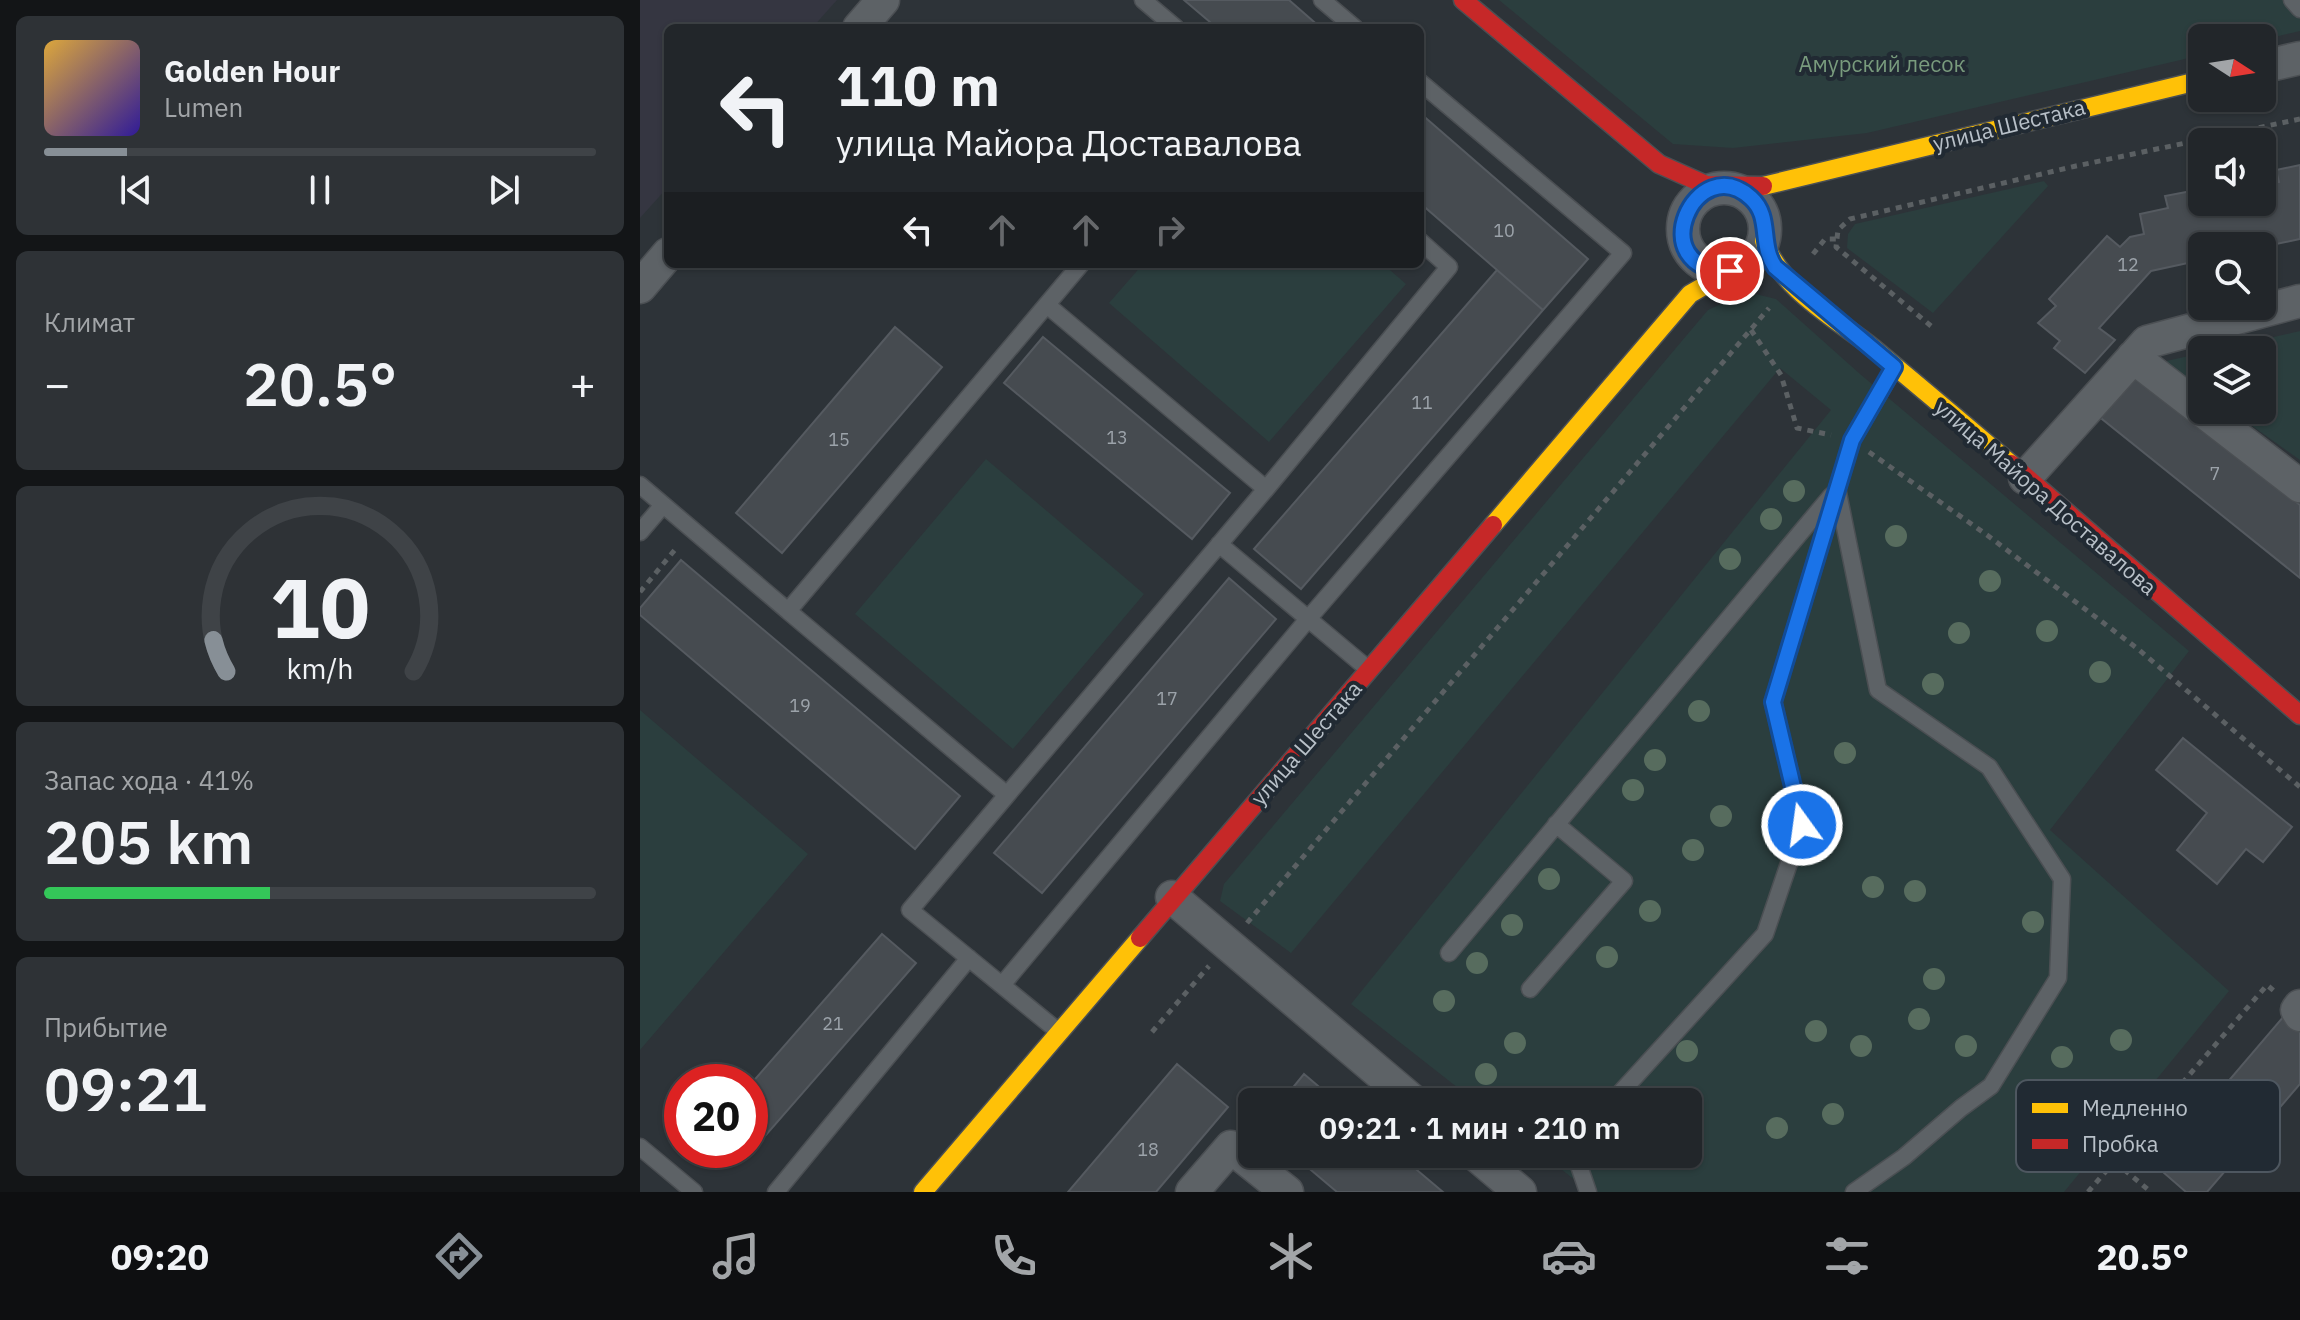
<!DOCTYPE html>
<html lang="ru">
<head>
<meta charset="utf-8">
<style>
  body { margin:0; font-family:"IBM Plex Sans",sans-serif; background:#2e3236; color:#f1f3f6; height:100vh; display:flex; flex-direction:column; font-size:30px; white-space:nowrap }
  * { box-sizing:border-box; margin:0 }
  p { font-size:26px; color:#a2a5a8 }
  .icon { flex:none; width:44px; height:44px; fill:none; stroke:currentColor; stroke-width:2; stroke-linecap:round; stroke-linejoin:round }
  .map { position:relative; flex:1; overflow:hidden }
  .drawer { display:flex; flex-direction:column; gap:16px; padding:16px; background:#131517; width:640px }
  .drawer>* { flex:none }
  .top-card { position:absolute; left:24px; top:24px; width:760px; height:244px; border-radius:12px; box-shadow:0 2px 6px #0004,0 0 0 2px #3f4347; background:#22262a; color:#f1f3f6; overflow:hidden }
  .needle { width:52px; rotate:102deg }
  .buttons { position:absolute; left:1548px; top:24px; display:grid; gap:16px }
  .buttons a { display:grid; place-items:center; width:88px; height:88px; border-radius:12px; background:#22262a; box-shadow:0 2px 6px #0004,0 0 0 2px #3f4347; font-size:40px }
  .speed { position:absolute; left:24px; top:1064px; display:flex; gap:16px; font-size:40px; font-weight:700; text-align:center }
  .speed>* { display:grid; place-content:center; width:104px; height:104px; border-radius:50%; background:#22262a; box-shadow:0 2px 6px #0004,0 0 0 2px #3f4347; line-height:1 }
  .speed .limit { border:12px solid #d22; background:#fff; color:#111 }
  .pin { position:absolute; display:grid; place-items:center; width:68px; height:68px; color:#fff; margin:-34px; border:4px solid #fff; border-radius:50%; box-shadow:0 2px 8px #0007 }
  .me { position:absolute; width:88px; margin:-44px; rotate:346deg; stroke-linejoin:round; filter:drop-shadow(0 0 6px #0008) }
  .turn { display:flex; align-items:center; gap:28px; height:168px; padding:0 40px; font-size:36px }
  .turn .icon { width:104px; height:104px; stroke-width:2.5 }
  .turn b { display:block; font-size:56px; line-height:68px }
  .lanes { display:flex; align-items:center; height:76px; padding:0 40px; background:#0003; justify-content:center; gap:40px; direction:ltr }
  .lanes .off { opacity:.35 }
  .big { font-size:60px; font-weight:600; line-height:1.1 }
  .drawer .card { flex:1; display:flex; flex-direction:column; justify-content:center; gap:12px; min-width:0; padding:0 28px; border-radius:12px; background:#2e3236 }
  .drawer .dial { align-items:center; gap:0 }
  .dial svg { height:208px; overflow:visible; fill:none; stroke:#3f4347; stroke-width:7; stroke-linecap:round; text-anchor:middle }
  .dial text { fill:#f1f3f6; stroke:none }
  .song { display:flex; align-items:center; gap:24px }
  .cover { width:96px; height:96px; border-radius:12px; background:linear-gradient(135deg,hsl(40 70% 55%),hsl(250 70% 35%)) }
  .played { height:8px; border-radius:4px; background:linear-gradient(90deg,#878f96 15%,#3f4347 15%) }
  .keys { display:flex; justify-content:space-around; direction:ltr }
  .heat { display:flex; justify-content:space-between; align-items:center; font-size:44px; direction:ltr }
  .charge { height:12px; border-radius:6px; background:linear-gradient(90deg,#34c759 41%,#3f4347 0) }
  .trip { position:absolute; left:598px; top:1088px; width:464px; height:80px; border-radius:12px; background:#22262a; box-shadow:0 2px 6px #0004,0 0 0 2px #3f4347; font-weight:600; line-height:80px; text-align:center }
  .tabs { display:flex; height:128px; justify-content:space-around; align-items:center; background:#0e0f11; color:#a2a5a8 }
  .tabs .icon { width:56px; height:56px }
  .tabs .selected { color:#878f96 }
  .tabs b { font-size:36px; color:#f1f3f6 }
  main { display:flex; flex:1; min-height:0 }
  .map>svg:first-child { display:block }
</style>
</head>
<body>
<main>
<section class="drawer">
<div class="card">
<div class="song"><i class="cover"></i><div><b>Golden Hour</b><p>Lumen</p></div></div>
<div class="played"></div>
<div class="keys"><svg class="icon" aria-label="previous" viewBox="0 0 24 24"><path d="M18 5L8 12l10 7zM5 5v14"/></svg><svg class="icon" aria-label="pause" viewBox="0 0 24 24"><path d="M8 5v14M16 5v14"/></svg><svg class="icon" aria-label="next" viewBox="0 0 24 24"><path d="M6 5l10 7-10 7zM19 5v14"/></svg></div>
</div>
<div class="card"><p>Климат</p>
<div class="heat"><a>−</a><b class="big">20.5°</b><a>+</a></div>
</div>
<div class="card dial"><svg viewBox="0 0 100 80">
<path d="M14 69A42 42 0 1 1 86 69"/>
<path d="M14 69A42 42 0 0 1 9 57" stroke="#878f96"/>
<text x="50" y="56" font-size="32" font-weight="700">10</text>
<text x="50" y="72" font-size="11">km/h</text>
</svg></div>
<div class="card"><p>Запас хода · 41%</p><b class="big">205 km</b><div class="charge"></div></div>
<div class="card"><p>Прибытие</p><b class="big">09:21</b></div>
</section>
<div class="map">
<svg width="1660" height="1192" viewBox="0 0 1660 1192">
  <rect width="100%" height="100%" fill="#2d3338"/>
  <!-- medical -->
  <path fill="#353641" d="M0 0H197L172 28H28V187L0 218Z"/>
  <!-- green -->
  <path fill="#2b3e3e" d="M859 0H1660V31L1622 40V38H1562V55L1227 133 1093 148 1033 144Z
    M1404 181 1408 186 1293 313 1207 248 1208 234 1215 224Z
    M503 264H743L766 284 629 442 469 303Z
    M1107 292 1136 299 1220 374 1549 651 1410 830 1589 991 1424 1192H950L902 1154H1048V1102H836L711 1004 1191 410 1140 368 651 953 580 901 584 884 1068 310Z
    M1660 331V460L1590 410H1622V350H1576Z
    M1562 353V390L1522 362Z
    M346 459 504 594 373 749 215 614Z
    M0 710 168 854 0 1050Z"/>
  <!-- building -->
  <path fill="#464b50" stroke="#555a60" stroke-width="2" d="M544 0H649L681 28H577Z
    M780 113 948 259 903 310 780 203Z
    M1660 165V239L1622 247 1562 246V260L1511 271 1459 328 1475 340 1445 373 1414 348 1420 341 1398 323 1416 306 1409 299 1467 236 1480 247 1490 237 1504 234 1500 214 1528 208 1525 196 1562 189V202H1622V185L1639 182 1636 170Z
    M857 270 903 310 661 589 614 549Z
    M255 327 302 367 142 553 96 513Z
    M403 337 590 493 552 539 364 383Z
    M1492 370 1660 505V578L1457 415Z
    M41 560 320 796 275 849 0 615V608Z
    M589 578 636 619 402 893 354 853Z
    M1543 738 1652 827 1623 862 1606 849 1577 884 1537 850 1567 813 1516 770Z
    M242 934 276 963 119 1143 110 1135V1085Z
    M1650 1009 1660 1018V1084L1567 1192H1546L1516 1166Z
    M537 1064 588 1107 516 1192H428Z
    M664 1074 697 1102H641Z
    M652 1154H758L803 1192H697Z"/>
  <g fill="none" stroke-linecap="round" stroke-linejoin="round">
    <defs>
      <path id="lane" d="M503 0 536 28
        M682 0 715 28
        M1652 0 1660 9
        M441 264 148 611 367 795 626 489 809 267 780 241
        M407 305 626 489
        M0 485 148 611
        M1197 488 1238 690 1349 767 1422 879 1418 978 1351 1086 1321 1108 1264 1157 1214 1192
        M0 532 23 505
        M579 544 728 669
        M367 795 270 910 419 1032
        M809 953 1191 496
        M362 985 668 619 983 253 780 82
        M890 989 984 881 916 824
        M972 1102 1125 934 1162 825 1133 702 1212 440 1254 368
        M0 1147 54 1192
        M935 1154 948 1192
        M136 1192 329 958"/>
      <path id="street" d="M219 28 243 0
        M1622 67 1660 58
        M1043 229a41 41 0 1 1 82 0a41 41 0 1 1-82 0Z
        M0 287 28 254
        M1493 357 1660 486
        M1385 478 1507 342 1660 301
        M532 897 774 1102
        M1660 1006 1657 1010 1660 1015
        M835 1154 880 1192
        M552 1192 591 1147 647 1192"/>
      <path id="slow" d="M1123 186 1562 80
        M1124 241C1142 290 1194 317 1233 348 1279 386 1325 425 1371 464
        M853 525 1050 294 1090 271
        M283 1192 500 938"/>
      <path id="jam" d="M823 0 1019 164 1066 185 1123 186
        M1371 464 1660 715
        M500 938 853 525"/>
    </defs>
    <!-- lane casing -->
    <use href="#lane" stroke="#4b4f53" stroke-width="19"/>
    <!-- street casing -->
    <use href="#street" stroke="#4b4f53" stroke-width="35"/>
    <!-- slow casing -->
    <use href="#slow" stroke="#4b4f53" stroke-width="21"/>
    <!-- jam casing -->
    <use href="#jam" stroke="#4b4f53" stroke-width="21"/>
    <!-- path -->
    <path stroke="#5b6063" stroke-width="5" stroke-dasharray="6 6" stroke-linecap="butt" d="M1173 254 1185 239H1197
      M1291 326 1196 247 1198 230 1210 219 1436 166 1660 119
      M1111 330 1141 375 1157 428 1191 435
      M1229 452 1347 535 1498 649 1660 787
      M0 592 38 546
      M607 923 1129 308
      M512 1032 569 966
      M1475 1162 1511 1192
      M1448 1192 1627 985 1634 991"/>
    <!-- lane -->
    <use href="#lane" stroke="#5d6266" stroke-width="16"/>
    <!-- street -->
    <use href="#street" stroke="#5d6266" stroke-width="32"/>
    <!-- slow -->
    <use href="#slow" stroke="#ffc107" stroke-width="18"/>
    <!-- jam -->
    <use href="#jam" stroke="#c62828" stroke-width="18"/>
  </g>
  <!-- trees -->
  <g fill="#576c5e">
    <circle cx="1154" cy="491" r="11"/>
    <circle cx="1131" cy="519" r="11"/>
    <circle cx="1256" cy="536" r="11"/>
    <circle cx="1090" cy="559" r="11"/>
    <circle cx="1350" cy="581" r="11"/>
    <circle cx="1407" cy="631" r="11"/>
    <circle cx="1319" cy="633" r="11"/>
    <circle cx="1460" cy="672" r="11"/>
    <circle cx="1293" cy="684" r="11"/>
    <circle cx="1059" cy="711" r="11"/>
    <circle cx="1205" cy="753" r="11"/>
    <circle cx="1015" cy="760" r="11"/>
    <circle cx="993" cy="790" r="11"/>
    <circle cx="1081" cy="816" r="11"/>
    <circle cx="1053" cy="850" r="11"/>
    <circle cx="909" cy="879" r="11"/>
    <circle cx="1233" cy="887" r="11"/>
    <circle cx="1275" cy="891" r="11"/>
    <circle cx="1010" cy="911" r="11"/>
    <circle cx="1393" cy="922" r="11"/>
    <circle cx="872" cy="925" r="11"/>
    <circle cx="967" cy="957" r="11"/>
    <circle cx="837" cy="963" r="11"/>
    <circle cx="1294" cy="979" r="11"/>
    <circle cx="804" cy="1001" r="11"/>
    <circle cx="1279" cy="1019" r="11"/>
    <circle cx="1176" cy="1031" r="11"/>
    <circle cx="1481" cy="1040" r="11"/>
    <circle cx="875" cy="1043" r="11"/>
    <circle cx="1221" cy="1046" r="11"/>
    <circle cx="1326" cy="1046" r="11"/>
    <circle cx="1047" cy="1051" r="11"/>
    <circle cx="1422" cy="1057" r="11"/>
    <circle cx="846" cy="1074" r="11"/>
    <circle cx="1193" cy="1114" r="11"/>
    <circle cx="1137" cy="1128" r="11"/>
  </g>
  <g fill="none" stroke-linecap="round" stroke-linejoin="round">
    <defs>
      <path id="route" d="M1090 271C1000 271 1056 148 1111 198 1132 217 1119 244 1135 267L1254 367 1212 440 1133 702 1162 825"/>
    </defs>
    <!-- route casing -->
    <use href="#route" stroke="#114b97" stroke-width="20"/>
    <!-- route -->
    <use href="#route" stroke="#1a73e8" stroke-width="14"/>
  </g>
  <g text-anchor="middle" stroke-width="8" stroke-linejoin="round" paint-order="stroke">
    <!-- number labels -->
    <g font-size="18" fill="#9ca3aa">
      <text x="864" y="237">10</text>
      <text x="1488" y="271">12</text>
      <text x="782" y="409">11</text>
      <text x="477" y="444">13</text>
      <text x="199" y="446">15</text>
      <text x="1575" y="480">7</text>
      <text x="527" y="705">17</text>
      <text x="160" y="712">19</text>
      <text x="193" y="1030">21</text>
      <text x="508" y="1156">18</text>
    </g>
    <!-- park labels -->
    <g font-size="22" fill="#799b7d" stroke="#212a33">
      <text x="1242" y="72">Амурский лесок</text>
    </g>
    <!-- street labels -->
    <g font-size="22" fill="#b8c0c8" stroke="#212a33">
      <text transform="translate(1369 125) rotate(-14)" y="8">улица Шестака</text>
      <text transform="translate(1406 497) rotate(41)" y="8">улица Майора Доставалова</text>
      <text transform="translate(666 743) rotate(-49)" y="8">улица Шестака</text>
    </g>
  </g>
  <!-- legend -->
  <rect x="1376" y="1080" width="264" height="92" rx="12" fill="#212a33" stroke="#4e5760" stroke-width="2"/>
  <rect x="1392" y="1103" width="36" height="10" fill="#ffc107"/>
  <rect x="1392" y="1139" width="36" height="10" fill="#c62828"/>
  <g font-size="22" fill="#b8c0c8">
    <text x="1442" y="1116">Медленно</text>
    <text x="1442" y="1152">Пробка</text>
  </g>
</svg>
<div class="buttons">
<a><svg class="needle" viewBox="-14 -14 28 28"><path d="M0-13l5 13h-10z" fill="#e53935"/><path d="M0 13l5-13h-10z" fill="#a2a5a8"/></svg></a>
<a><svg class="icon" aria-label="sound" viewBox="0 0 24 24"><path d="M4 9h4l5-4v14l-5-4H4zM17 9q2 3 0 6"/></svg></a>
<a><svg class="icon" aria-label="search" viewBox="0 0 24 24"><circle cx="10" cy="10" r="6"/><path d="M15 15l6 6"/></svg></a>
<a><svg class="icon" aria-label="layers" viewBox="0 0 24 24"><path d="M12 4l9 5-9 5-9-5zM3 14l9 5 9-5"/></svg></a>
</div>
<div class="speed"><div class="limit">20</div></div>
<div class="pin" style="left:1090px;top:271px;background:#d93025"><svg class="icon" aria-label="arrive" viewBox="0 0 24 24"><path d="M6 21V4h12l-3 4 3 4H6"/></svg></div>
<svg class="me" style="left:1162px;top:825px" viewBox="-20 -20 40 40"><circle r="17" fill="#1a73e8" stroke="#fff" stroke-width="3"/><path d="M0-11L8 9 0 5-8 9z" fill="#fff"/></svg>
<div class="trip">09:21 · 1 мин · 210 m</div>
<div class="top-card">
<div class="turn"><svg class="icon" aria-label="left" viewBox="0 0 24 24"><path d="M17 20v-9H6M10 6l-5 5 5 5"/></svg><div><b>110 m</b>улица Майора Доставалова</div></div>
<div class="lanes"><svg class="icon" aria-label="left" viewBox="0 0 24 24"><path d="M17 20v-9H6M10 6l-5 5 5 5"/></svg><svg class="icon off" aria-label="ahead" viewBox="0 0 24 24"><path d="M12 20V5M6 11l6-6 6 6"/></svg><svg class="icon off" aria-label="ahead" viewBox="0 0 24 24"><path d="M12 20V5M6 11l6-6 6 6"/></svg><svg class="icon off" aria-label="right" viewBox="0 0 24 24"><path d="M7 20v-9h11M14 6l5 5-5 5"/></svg></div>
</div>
</div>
</main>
<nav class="tabs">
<b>09:20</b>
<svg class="icon selected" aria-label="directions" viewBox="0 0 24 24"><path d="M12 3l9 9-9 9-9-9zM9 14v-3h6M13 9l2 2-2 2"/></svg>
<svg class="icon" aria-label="music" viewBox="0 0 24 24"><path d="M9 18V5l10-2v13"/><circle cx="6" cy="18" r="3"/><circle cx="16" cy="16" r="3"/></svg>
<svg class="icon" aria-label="phone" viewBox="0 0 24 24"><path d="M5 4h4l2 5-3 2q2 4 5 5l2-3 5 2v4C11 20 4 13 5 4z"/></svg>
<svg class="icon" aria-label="climate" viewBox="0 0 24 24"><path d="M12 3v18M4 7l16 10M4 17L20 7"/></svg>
<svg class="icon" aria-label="car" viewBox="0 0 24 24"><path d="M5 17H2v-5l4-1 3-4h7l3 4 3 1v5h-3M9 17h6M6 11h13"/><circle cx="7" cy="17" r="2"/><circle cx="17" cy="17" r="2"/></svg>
<svg class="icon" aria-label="filters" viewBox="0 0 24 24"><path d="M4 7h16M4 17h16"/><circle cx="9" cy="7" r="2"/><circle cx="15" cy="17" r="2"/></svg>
<b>20.5°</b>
</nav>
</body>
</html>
